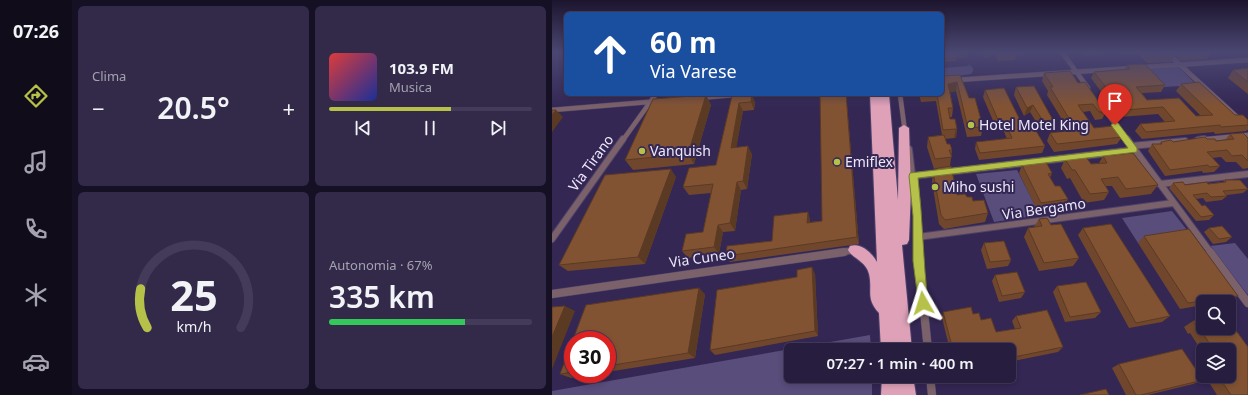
<!DOCTYPE html>
<html lang="it">
<head>
<meta charset="utf-8">
<style>
  body { margin:0; font-family:"Noto Sans",sans-serif; background:#332a4a; color:#f1f3f6; height:100vh; display:flex; flex-direction:column; font-size:15px; white-space:nowrap }
  * { box-sizing:border-box; margin:0 }
  p { font-size:13px; color:#a4a2b0 }
  .icon { flex:none; width:22px; height:22px; fill:none; stroke:currentColor; stroke-width:2; stroke-linecap:round; stroke-linejoin:round }
  .map { position:relative; flex:1; overflow:hidden }
  .drawer { display:flex; flex-direction:column; gap:6px; padding:6px; background:#151023; width:480px }
  .drawer>* { flex:none }
  .top-card { position:absolute; left:12px; top:12px; width:380px; height:84px; border-radius:6px; box-shadow:0 2px 6px #0003,0 0 0 1px #433b59; background:#1a4fa0; color:#fff; overflow:hidden }
  .fabs { position:absolute; left:644px; top:295px; display:grid; gap:8px }
  .fabs a { display:grid; place-items:center; width:40px; height:40px; border-radius:6px; background:#271d3f; box-shadow:0 2px 6px #0003,0 0 0 1px #433b59; font-size:20px }
  .speed { position:absolute; left:12px; top:331px; display:flex; gap:8px; font-size:20px; font-weight:700; text-align:center }
  .speed>* { display:grid; place-content:center; width:52px; height:52px; border-radius:50%; background:#271d3f; box-shadow:0 2px 6px #0003,0 0 0 1px #433b59; line-height:1 }
  .speed .limit { border:6px solid #d22; background:#fff; color:#111 }
  .pin { position:absolute; display:grid; place-items:center; width:34px; height:34px; color:#fff; margin:-41px -17px; border-radius:50% 50% 50% 0; rotate:-45deg; box-shadow:0 0 4px #0007 }
  .pin .icon { rotate:45deg }
  .me { position:absolute; width:44px; margin:-22px; rotate:354deg; stroke-linejoin:round; filter:drop-shadow(0 0 3px #0008) }
  .turn { display:flex; align-items:center; gap:14px; height:84px; padding:0 20px; font-size:18px }
  .turn .icon { width:52px; height:52px; stroke-width:2.5 }
  .turn b { display:block; font-size:28px; line-height:34px }
  .big { font-size:30px; font-weight:600; line-height:1.1 }
  .drawer .tile { flex:1; display:flex; flex-direction:column; justify-content:center; gap:6px; min-width:0; padding:0 14px; border-radius:6px; background:#332a4a }
  .drawer .dial { align-items:center; gap:0 }
  .dial svg { height:104px; overflow:visible; fill:none; stroke:#433b59; stroke-width:7; stroke-linecap:round; text-anchor:middle }
  .dial text { fill:#f1f3f6; stroke:none }
  .song { display:flex; align-items:center; gap:12px }
  .cover { width:48px; height:48px; border-radius:6px; background:linear-gradient(135deg,hsl(0 70% 55%),hsl(230 70% 35%)) }
  .played { height:4px; border-radius:2px; background:linear-gradient(90deg,#b6c149 60%,#433b59 60%) }
  .keys { display:flex; justify-content:space-around; direction:ltr }
  .heat { display:flex; justify-content:space-between; align-items:center; font-size:22px; direction:ltr }
  .charge { height:6px; border-radius:3px; background:linear-gradient(90deg,#34c759 67%,#433b59 0) }
  .drawer .tiles { flex:1; display:grid; gap:6px; grid-template-columns:repeat(2,1fr) }
  .trip { position:absolute; left:232px; top:343px; width:232px; height:40px; border-radius:6px; background:#271d3f; box-shadow:0 2px 6px #0003,0 0 0 1px #433b59; font-weight:600; line-height:40px; text-align:center }
  main { display:flex; flex:1; min-height:0 }
  .dock { display:flex; flex-direction:column; width:72px; justify-content:space-around; align-items:center; background:#100c19; color:#a4a2b0 }
  .dock .icon { width:28px; height:28px }
  .dock .on { color:#b6c149 }
  .dock b { font-size:18px; color:#f1f3f6 }
  .map>svg:first-child { display:block }
</style>
</head>
<body>
<main>
<nav class="dock">
<b>07:26</b>
<svg class="icon on" aria-label="directions" viewBox="0 0 24 24"><path d="M12 3l9 9-9 9-9-9zM9 14v-3h6M13 9l2 2-2 2"/></svg>
<svg class="icon" aria-label="music" viewBox="0 0 24 24"><path d="M9 18V5l10-2v13"/><circle cx="6" cy="18" r="3"/><circle cx="16" cy="16" r="3"/></svg>
<svg class="icon" aria-label="phone" viewBox="0 0 24 24"><path d="M5 4h4l2 5-3 2q2 4 5 5l2-3 5 2v4C11 20 4 13 5 4z"/></svg>
<svg class="icon" aria-label="climate" viewBox="0 0 24 24"><path d="M12 3v18M4 7l16 10M4 17L20 7"/></svg>
<svg class="icon" aria-label="car" viewBox="0 0 24 24"><path d="M5 17H2v-5l4-1 3-4h7l3 4 3 1v5h-3M9 17h6M6 11h13"/><circle cx="7" cy="17" r="2"/><circle cx="17" cy="17" r="2"/></svg>
</nav>
<section class="drawer">
<div class="tiles">
<div class="tile"><p>Clima</p>
<div class="heat"><a>−</a><b class="big">20.5°</b><a>+</a></div>
</div>
<div class="tile">
<div class="song"><i class="cover"></i><div><b>103.9 FM</b><p>Musica</p></div></div>
<div class="played"></div>
<div class="keys"><svg class="icon" aria-label="previous" viewBox="0 0 24 24"><path d="M18 5L8 12l10 7zM5 5v14"/></svg><svg class="icon" aria-label="pause" viewBox="0 0 24 24"><path d="M8 5v14M16 5v14"/></svg><svg class="icon" aria-label="next" viewBox="0 0 24 24"><path d="M6 5l10 7-10 7zM19 5v14"/></svg></div>
</div>
<div class="tile dial"><svg viewBox="0 0 100 80">
<path d="M14 69A42 42 0 1 1 86 69"/>
<path d="M14 69A42 42 0 0 1 9 39" stroke="#b6c149"/>
<text x="50" y="56" font-size="32" font-weight="700">25</text>
<text x="50" y="72" font-size="11">km/h</text>
</svg></div>
<div class="tile"><p>Autonomia · 67%</p><b class="big">335 km</b><div class="charge"></div></div>
</div>
</section>
<div class="map">
<svg width="696" height="395" viewBox="0 0 696 395">
  <rect width="100%" height="100%" fill="#342754"/>
  <!-- green -->
  <path fill="#584d7b" d="M416 63 421 68V71L419 74 390 78V68L417 66Z
    M625 66 645 85 611 87 593 68Z
    M465 170 488 215 442 222 424 174Z
    M620 211 639 235 586 243 570 218Z
    M683 243 696 259V295L658 246Z
    M318 335 319 350H239V376H320V395H0V391Z"/>
  <g fill="none" stroke-linecap="round" stroke-linejoin="round">
    <defs>
      <path id="street-far2" d="M510 52 536 88
        M614 52 696 127
        M390 81 696 60
        M348 94 353 132
        M147 98 192 94
        M549 105 575 140
        M0 110 108 101
        M71 140 104 94
        M646 140 696 135"/>
      <path id="street-far1" d="M575 139 659 253
        M646 140 652 139
        M579 146 633 141
        M357 149 365 216 366 253
        M361 176 582 150
        M608 184 696 174
        M366 237 621 203
        M0 239 71 139
        M285 253 303 250"/>
      <path id="street" d="M366 252 376 350
        M658 252 696 303
        M0 294 292 252
        M378 376 380 395"/>
      <path id="highway" d="M318 94H337L346 200 347 128 352 125 357 128 359 190 357 240 355 244 350 245 360 350H329L327 313C313 298 321 291 317 274 314 261 301 259 296 250L298 246C309 242 320 253 325 262Z
        M330 376H361L364 395H329Z"/>
    </defs>
    <!-- street-far2 casing -->
    <use href="#street-far2" stroke="#4e426b" stroke-width="5.5"/>
    <!-- street-far1 casing -->
    <use href="#street-far1" stroke="#4e426b" stroke-width="8"/>
    <!-- street casing -->
    <use href="#street" stroke="#4e426b" stroke-width="9"/>
    <!-- highway casing -->
    <use href="#highway" stroke="#4e426b" stroke-width="2"/>
    <!-- street-far2 -->
    <use href="#street-far2" stroke="#7a616a" stroke-width="4.5"/>
    <!-- street-far1 -->
    <use href="#street-far1" stroke="#7a616a" stroke-width="6"/>
    <!-- street -->
    <use href="#street" stroke="#7a616a" stroke-width="8"/>
    <!-- highway -->
    <use href="#highway" fill="#dea1b8" fill-rule="evenodd"/>
  </g>
  <!-- wall -->
  <path fill="#70472c" d="M390 52 415 54V57L405 58 404 61 390 62Z
    M430 52H465V53L463 60 446 61 443 54 433 59Z
    M529 52H545L544 55 532 56Z
    M568 52H660L655 59 629 61 623 55 619 62 595 63 586 54 571 55Z
    M575 65 613 85 609 92 590 93 595 100 644 116H649L624 91 629 84 683 115 696 120V129L694 131 663 134 662 132 590 139 583 131 588 124 613 122 606 114 568 117 539 78 542 72 573 69Z
    M696 68V94L676 78 681 70Z
    M492 73 526 83 554 112 550 119 543 120 538 111 531 112 542 128 570 137 565 144 502 152 495 141 498 133 517 131 495 95 496 91 490 81Z
    M408 75 417 98 431 127 429 136 415 137 404 91 398 92 401 108 400 117H398V119L405 129 404 138H402L393 139 395 144 400 150 398 166 405 195 415 197 436 213 433 222 392 229 387 224 380 182 381 172 385 168 382 169 375 147 376 137 390 135 384 101 369 102 367 94H390Z
    M464 87 501 120 497 128H488L478 112 472 116 462 95Z
    M433 90 473 130 493 146 490 153 427 160 423 149 424 142 455 139 451 129 445 130 431 97Z
    M294 94 307 244 178 262 174 256 220 241 258 219V222L270 221Z
    M154 95 159 105 142 164 81 170 73 160Z
    M180 96 203 102 202 110 191 111 184 147 200 154 195 189 189 190 183 231 171 232 167 254 136 258 130 251 151 232 159 193 137 195 131 187 164 165Z
    M678 134 696 138V168L691 169 684 162H674L669 157 660 158 668 166 662 172 651 173 650 171 613 176 596 151 600 144H607L609 142H621L655 139 664 141 673 140Z
    M551 156 606 185 599 194 568 198 560 186H554L557 192 552 200 532 203 518 178 515 179 509 168 513 159 539 164 547 163Z
    M470 165 500 173 498 178 503 186 516 199 512 207 485 210 467 173Z
    M124 177 93 264 16 271 7 265Z
    M673 180 696 189 691 193 675 195V196L670 200 654 202 651 198 644 199 650 206 662 215 657 220 644 221 617 188 621 183 633 185 656 184 671 182Z
    M487 219 499 225 527 258 521 266 487 271 472 237 476 228 482 227Z
    M531 228 618 316 610 322 577 328 526 235Z
    M657 228 680 237 674 242 661 244 652 232Z
    M592 236 686 296 676 302H651V305L628 309 586 243Z
    M432 243 459 260 456 266 435 269 429 250Z
    M263 274 266 336 163 355 158 350 245 277Z
    M443 275 473 292 469 298 447 302 440 281Z
    M505 286 549 312 543 318 513 322 501 292Z
    M153 294 143 358 55 372V340Z
    M391 312 421 314 429 320 444 332 463 329 460 321 464 316 511 347 506 352 457 362V350H398L390 318Z
    M650 320 651 321V328H656L659 333 683 329 696 347V395H665L653 376H677V350H651V353L638 333 636 334 632 327 641 321Z
    M567 364 651 380 641 384 596 395H574L560 368Z
    M21 372V374H45L19 378 8 374Z"/>
  <!-- shaded-wall -->
  <path fill="#5b3a24" d="M435 52H443V54L433 59Z
    M405 82 404 91 395 93 396 84Z
    M200 94 203 102 202 110 199 102Z
    M294 94 307 244 305 237Z
    M154 95 159 105 142 164 136 154Z
    M187 103 191 111 183 156 179 148Z
    M481 105 478 112 472 116 475 108Z
    M4 110 11 117 0 132V115Z
    M404 129H405L404 138H402Z
    M196 146 200 154 195 189 191 181Z
    M119 169 124 177 93 264 86 257Z
    M185 182 189 190 183 231 178 223Z
    M256 212 258 219V230L255 223Z
    M166 225 171 232 167 254 162 247Z
    M260 267 263 274 266 336 263 331Z
    M147 288 153 294 143 358 136 353Z
    M13 306 23 311 0 369V337Z"/>
  <!-- building -->
  <path fill="#825333" stroke="#5b3a24" d="M390 52H414L415 54 404 55 405 58 390 59Z
    M447 52H465V53L448 54Z
    M594 52H620L623 55 599 56Z
    M631 52H660L634 54Z
    M593 64 613 85 584 87 595 100 627 98 644 116 661 115 629 84 647 82 683 115H691L696 120V125L669 127 668 125 594 132 588 124 623 121 611 107 572 110 542 72 578 69 575 65Z
    M696 68V82L681 70Z
    M518 71 526 83 533 82 554 112H547L541 104 526 105 542 128 561 126 570 137 505 144 498 133 524 130 498 87H501L492 73Z
    M408 75 417 98H423L431 127 416 128 405 82 396 84 401 108H396L398 119H403L405 129H404L391 130 385 94H390V76Z
    M482 86 501 120 491 121 481 105 475 108 464 87Z
    M452 88 473 130 483 129 493 146 428 153 424 142 460 138 453 122H447L433 90Z
    M200 94 199 102 187 103 179 148 196 146 191 181 185 182 178 223 166 225 162 247 130 251 134 234 151 232 161 184 131 187 137 168 164 165 180 96Z
    M268 94H294L305 237 174 256 175 246 220 241 222 216 256 212 255 223 270 221Z
    M154 95 136 154 73 160 101 99Z
    M0 110H4L0 115Z
    M691 133 696 138V161L690 155 680 156 675 150 655 152 668 166 657 167 656 165 618 170 600 144H610L609 142 619 140 621 142 653 137 655 139H663L664 141 682 139 678 134Z
    M392 135 395 144H398L400 150H397L400 157 383 159 376 137Z
    M581 153 606 185 574 189 566 177 549 179 557 192 538 194 523 170H520L513 159 534 157 539 164 555 163 551 156Z
    M494 162 500 173 496 174 503 186H508L516 199 489 203 470 165Z
    M399 166 405 195 413 194 415 197H420L421 201 432 200 436 213 393 220 389 215 381 172 386 168Z
    M119 169 86 257 7 265 53 175Z
    M673 180H688L696 189 671 191 675 196 659 197 655 193 641 195 650 206 653 205 662 215 649 217 621 183 631 182 633 185 655 182 656 184 674 182Z
    M495 218 499 225 509 224 527 258 492 263 476 228 490 226 487 219Z
    M559 224 618 316 584 323 531 228Z
    M670 226 680 237 667 239 657 228Z
    M637 229 686 296 636 303 592 236Z
    M452 241 459 260 438 262 432 243Z
    M260 267 263 331 158 350 165 290 245 277V270Z
    M465 272 473 292 450 296 443 275Z
    M534 282 549 312 518 317 505 286Z
    M147 288 136 353 55 366V340H21V372L8 374 34 305Z
    M13 306 0 337V307Z
    M419 307 421 314 427 313 429 320 439 318 444 332 469 328 464 316 495 310 511 347 457 358V350H401L391 312Z
    M650 320 651 321V328H656L659 333 683 329 696 347V395H679L666 376H677V350H662L647 328H645L641 321Z
    M630 349 651 380 589 395H584L567 364Z
    M554 389 557 395H528Z"/>
  <!-- sky -->
  <linearGradient id="sky" x2="0" y2="1"><stop stop-color="#1d152e"/><stop offset="0.49" stop-color="#4a4772"/><stop offset="1" stop-color="#4a4772" stop-opacity="0"/></linearGradient>
  <rect width="696" height="107" fill="url(#sky)"/>
  <!-- route -->
  <path fill="#b6c149" stroke="#767d2f" d="M563 122 566 123 585 148V152L366 178C371 220 371 262 376 303L375 307 371 308 367 307 361 261V216L357 176 358 173 576 148 559 125Z"/>
  <!-- markers -->
  <g fill="#b6c149" stroke="#342754" stroke-width="1.5">
    <circle cx="419" cy="125" r="4"/>
    <circle cx="90" cy="151" r="4"/>
    <circle cx="285" cy="162" r="4"/>
    <circle cx="383" cy="187" r="4"/>
  </g>
  <g text-anchor="middle" stroke-width="4" stroke-linejoin="round" paint-order="stroke">
    <!-- poi labels -->
    <g font-size="14" fill="#ede9fb" stroke="#342754" text-anchor="start">
      <text x="427" y="130">Hotel Motel King</text>
      <text x="98" y="156">Vanquish</text>
      <text x="293" y="167">Emiflex</text>
      <text x="391" y="192">Miho sushi</text>
    </g>
    <!-- street labels -->
    <g font-size="14" fill="#ede9fb" stroke="#342754">
      <text transform="translate(39 163) rotate(-54)" y="5">Via Tirano</text>
      <text transform="translate(492 209) rotate(-8)" y="5">Via Bergamo</text>
      <text transform="translate(150 258) rotate(-8)" y="5">Via Cuneo</text>
    </g>
  </g>
</svg>
<div class="fabs">
<a><svg class="icon" aria-label="search" viewBox="0 0 24 24"><circle cx="10" cy="10" r="6"/><path d="M15 15l6 6"/></svg></a>
<a><svg class="icon" aria-label="layers" viewBox="0 0 24 24"><path d="M12 4l9 5-9 5-9-5zM3 14l9 5 9-5"/></svg></a>
</div>
<div class="speed"><div class="limit">30</div></div>
<div class="pin" style="left:563px;top:125px;background:#d93025"><svg class="icon" aria-label="arrive" viewBox="0 0 24 24"><path d="M6 21V4h12l-3 4 3 4H6"/></svg></div>
<svg class="me" style="left:371px;top:303px" viewBox="-20 -20 40 40"><path d="M0-17L14 15 0 8-14 15z" fill="#b6c149" stroke="#fff" stroke-width="4"/></svg>
<div class="trip">07:27 · 1 min · 400 m</div>
<div class="top-card">
<div class="turn"><svg class="icon" aria-label="ahead" viewBox="0 0 24 24"><path d="M12 20V5M6 11l6-6 6 6"/></svg><div><b>60 m</b>Via Varese</div></div>
</div>
</div>
</main>
</body>
</html>
